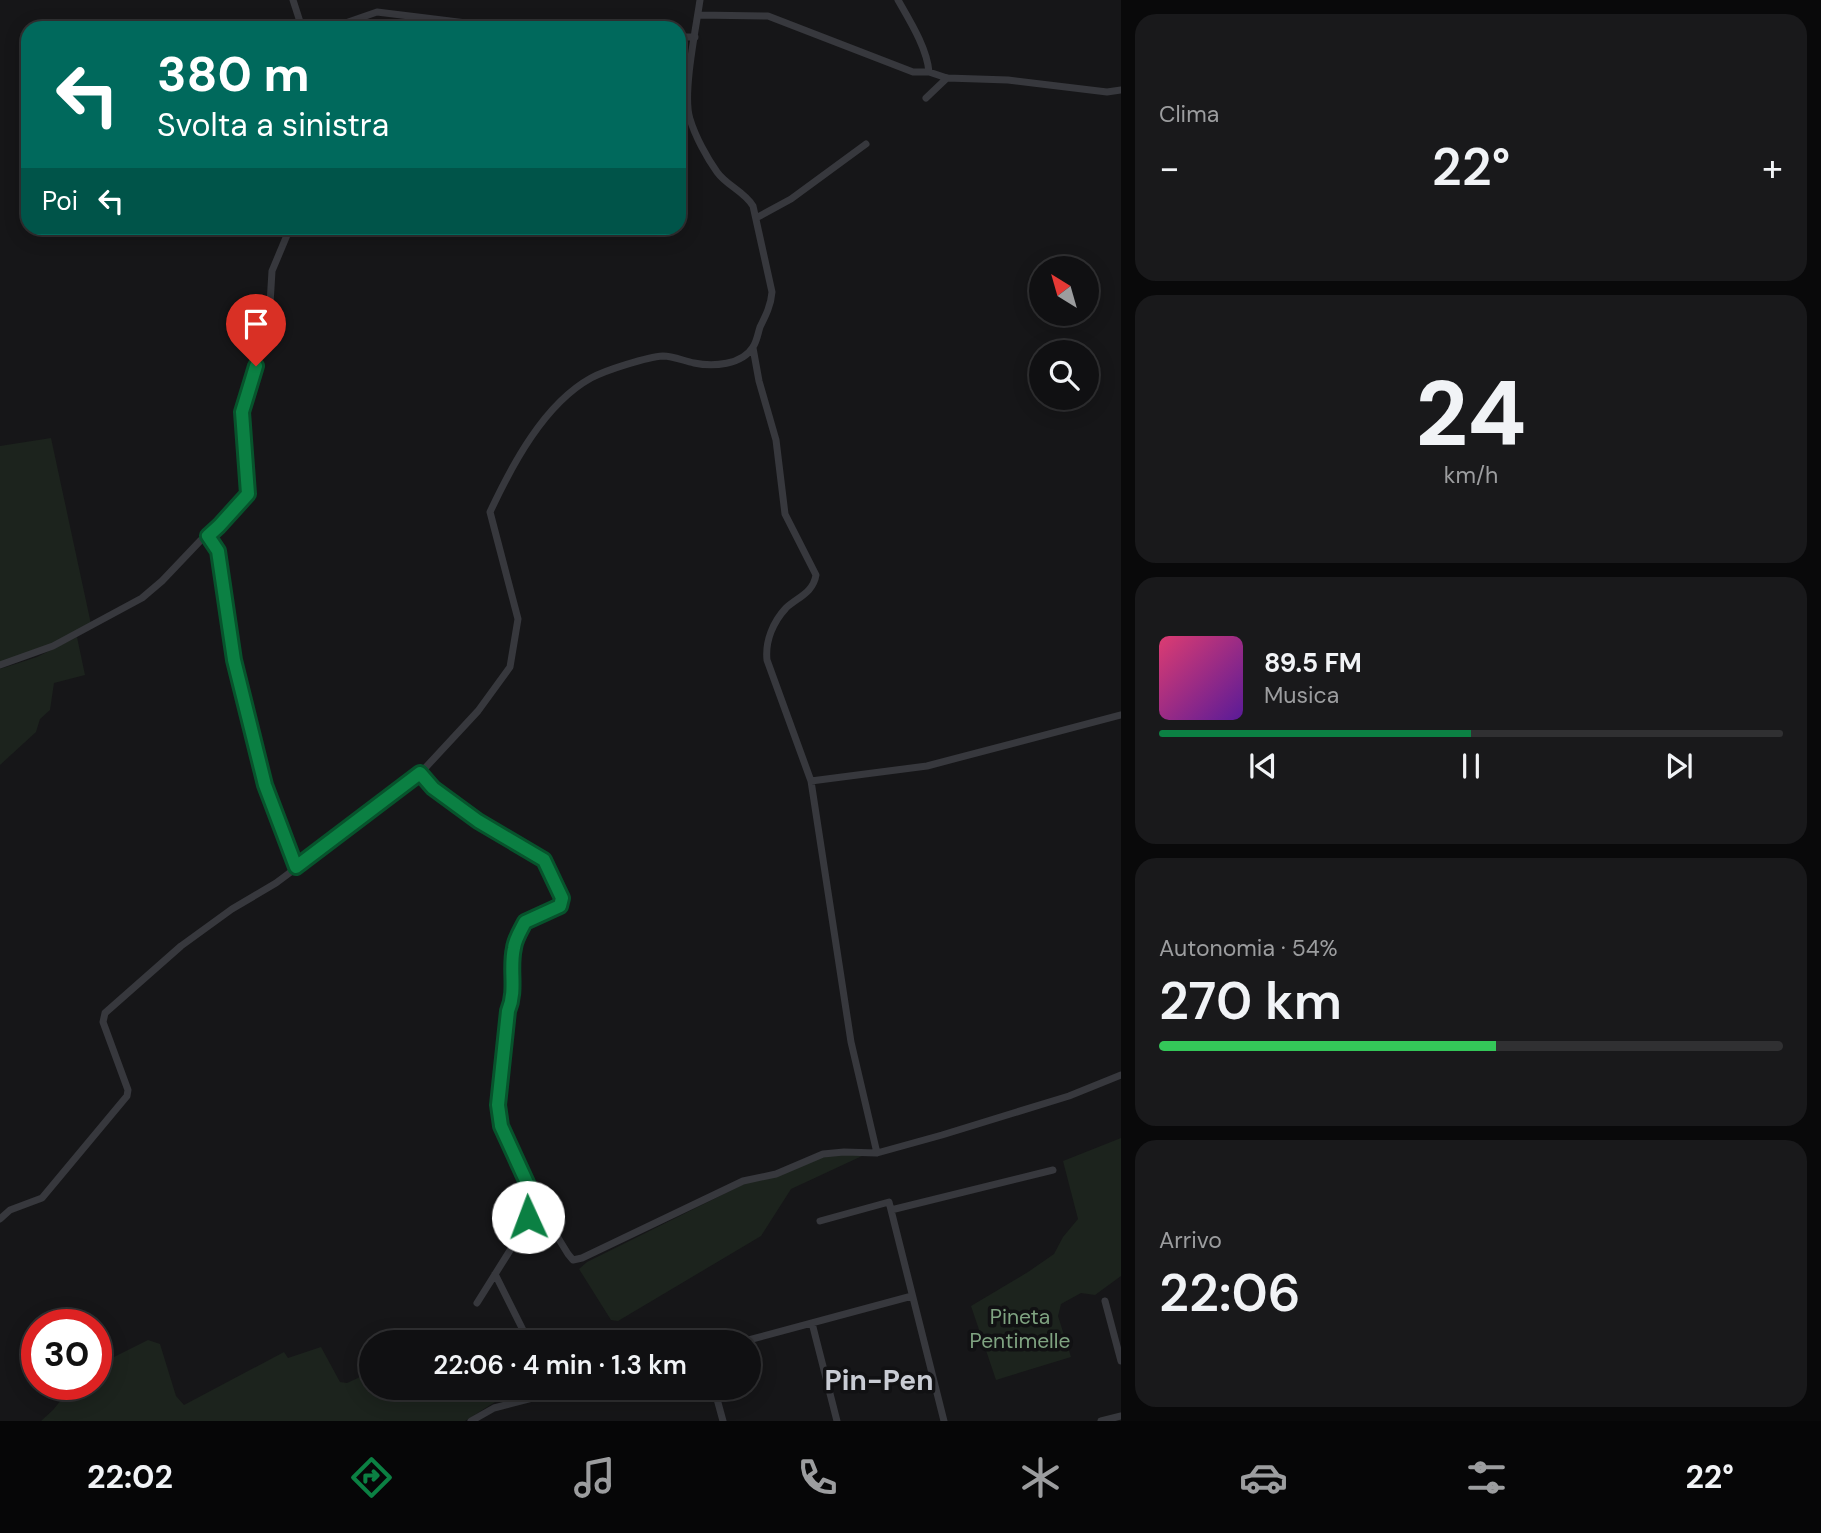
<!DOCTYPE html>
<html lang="it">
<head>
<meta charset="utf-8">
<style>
  body { margin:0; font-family:"DM Sans",sans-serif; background:#19191b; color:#f1f3f6; height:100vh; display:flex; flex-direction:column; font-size:26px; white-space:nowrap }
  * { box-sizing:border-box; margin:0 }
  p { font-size:23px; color:#9c9d9f }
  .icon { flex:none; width:38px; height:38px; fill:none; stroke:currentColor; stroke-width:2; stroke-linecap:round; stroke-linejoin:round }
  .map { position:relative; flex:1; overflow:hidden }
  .side { display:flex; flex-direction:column; gap:14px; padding:14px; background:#09090a; width:700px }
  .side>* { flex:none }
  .guide { position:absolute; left:21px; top:21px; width:665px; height:214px; border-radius:21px; box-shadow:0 4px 18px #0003,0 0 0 2px #303032; background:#00695c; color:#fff; overflow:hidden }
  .needle { width:46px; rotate:323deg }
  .controls { position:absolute; left:1029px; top:256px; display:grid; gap:14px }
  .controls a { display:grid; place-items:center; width:70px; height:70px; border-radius:50%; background:#101012; box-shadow:0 4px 18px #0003,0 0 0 2px #303032; font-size:35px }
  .speed { position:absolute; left:21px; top:1309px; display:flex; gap:14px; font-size:35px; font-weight:700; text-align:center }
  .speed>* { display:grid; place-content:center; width:91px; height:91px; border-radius:50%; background:#101012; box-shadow:0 4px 18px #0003,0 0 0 2px #303032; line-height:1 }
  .speed .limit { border:10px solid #d22; background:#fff; color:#111 }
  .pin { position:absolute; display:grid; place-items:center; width:60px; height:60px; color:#fff; margin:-72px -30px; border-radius:50% 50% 50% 0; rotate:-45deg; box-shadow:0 0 7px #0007 }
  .pin .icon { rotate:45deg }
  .me { position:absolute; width:77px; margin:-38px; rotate:358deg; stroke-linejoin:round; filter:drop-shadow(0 0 5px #0008) }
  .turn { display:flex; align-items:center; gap:24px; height:147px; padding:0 21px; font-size:32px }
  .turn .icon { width:91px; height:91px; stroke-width:2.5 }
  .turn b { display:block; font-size:49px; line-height:60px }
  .then { display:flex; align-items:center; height:66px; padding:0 21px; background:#0003; gap:14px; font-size:26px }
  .big { font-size:52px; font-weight:600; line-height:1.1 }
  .side .tile { flex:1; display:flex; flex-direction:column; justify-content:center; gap:10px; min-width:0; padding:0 24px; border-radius:21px; background:#19191b }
  .side .dial { align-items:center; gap:0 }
  .dial b { font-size:91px; line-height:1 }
  .song { display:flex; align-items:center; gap:21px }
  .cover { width:84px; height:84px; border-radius:10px; background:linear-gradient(135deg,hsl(340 70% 55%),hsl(270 70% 35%)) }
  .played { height:7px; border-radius:4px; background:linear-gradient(90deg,#0b8043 50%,#303032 50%) }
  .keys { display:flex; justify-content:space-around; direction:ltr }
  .heat { display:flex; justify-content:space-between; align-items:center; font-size:38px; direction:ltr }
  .charge { height:10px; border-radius:5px; background:linear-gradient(90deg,#34c759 54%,#303032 0) }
  .trip { position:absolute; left:359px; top:1330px; width:402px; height:70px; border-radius:35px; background:#101012; box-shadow:0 4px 18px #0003,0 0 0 2px #303032; font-weight:600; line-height:70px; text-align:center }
  .tab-bar { display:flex; height:112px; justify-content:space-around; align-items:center; background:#060607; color:#9c9d9f }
  .tab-bar .icon { width:49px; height:49px }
  .tab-bar .on { color:#0b8043 }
  .tab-bar b { font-size:32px; color:#f1f3f6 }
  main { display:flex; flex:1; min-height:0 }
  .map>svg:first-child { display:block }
</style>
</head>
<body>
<main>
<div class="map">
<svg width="1121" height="1421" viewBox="0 0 1121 1421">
  <rect width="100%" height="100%" fill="#161618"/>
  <!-- green -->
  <path fill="#1c231d" d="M51 438 91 624 54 645 0 664V446Z
    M77 637 85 675 54 683 50 710 40 719 36 732 0 765V669L37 657Z
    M1121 1138V1276L1095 1295 1081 1293 1061 1304 1058 1316 1071 1357 996 1380 971 1306 1028 1272 1054 1254 1063 1237 1078 1219 1063 1161Z
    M832 1153 862 1156 791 1189 761 1236 618 1321 611 1320 579 1269 587 1262 744 1184Z
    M148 1340 160 1344 176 1396 184 1405 284 1352 288 1358 321 1347 340 1382 347 1383 371 1372V1388H524L525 1393 495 1402 465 1421H41L53 1410 74 1384H96V1366Z"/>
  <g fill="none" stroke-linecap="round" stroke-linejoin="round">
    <!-- minor -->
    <path stroke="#37383d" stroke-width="7" d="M293 0 302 28
      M898 0C910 21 927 48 929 72
      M698 15 768 16 913 72H929L947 78 1008 80 1107 92 1121 90
      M331 28 377 12 507 28
      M679 37H695
      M926 98 947 78
      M756 218 791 199 866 144
      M753 348 759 381 776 440 785 514 816 575C813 593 798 597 786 608 773 622 765 641 767 660L811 781 851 1042 877 1153
      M207 535 218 551 234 660 265 785 296 867
      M0 665 53 646 142 598 162 581 201 540 219 526 248 494 242 412 253 381 270 304 272 271 290 228
      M420 773 433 788 478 821 544 860 562 898 560 906 525 922C521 930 515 939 514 948 509 970 517 989 508 1011L498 1105 501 1126 533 1197 528 1217 519 1236 477 1303
      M811 781 927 766 1121 715
      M533 1197 568 1254 573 1260 582 1258 743 1181 776 1174 823 1154 844 1152 877 1153 942 1135 1069 1096 1121 1075
      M891 1210 1053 1170
      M0 1219 10 1210 42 1198 127 1096 128 1090 103 1022 105 1013 181 946 232 909 276 883 414 780 478 711 510 667 518 619 490 512C512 465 544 404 591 378 606 370 647 357 663 356 673 356 684 361 694 363 713 367 742 365 753 347 757 341 758 333 760 327 766 315 771 305 772 292L753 206C744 191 727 186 717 172 707 158 695 136 690 119 682 95 696 28 700 0
      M820 1221 889 1202 944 1421
      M495 1274 529 1342
      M1105 1301 1121 1361
      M812 1323 837 1421
      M741 1342 912 1296
      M714 1388 723 1421
      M471 1421 494 1408 571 1388
      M1101 1421 1121 1416"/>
  </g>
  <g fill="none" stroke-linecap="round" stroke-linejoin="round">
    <defs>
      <path id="route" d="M256 366 242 412 248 494 219 526 208 536 218 551 234 660 265 785 296 867 420 773 433 788 478 821 544 860 562 898 560 906 525 922C521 930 515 939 514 948 509 970 517 989 508 1011L498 1105 501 1126 533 1196 528 1217"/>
    </defs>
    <!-- route casing -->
    <use href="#route" stroke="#07532c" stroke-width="18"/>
    <!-- route -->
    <use href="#route" stroke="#0b8043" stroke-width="12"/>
  </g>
  <g text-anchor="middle" stroke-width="7" stroke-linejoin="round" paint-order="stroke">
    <!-- park labels -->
    <g font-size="21" fill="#7fa381" stroke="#111113">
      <text x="1020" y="1324">Pineta<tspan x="1020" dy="24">Pentimelle</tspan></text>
    </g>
    <!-- district labels -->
    <g font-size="28" font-weight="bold" fill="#c9ccd4" stroke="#111113">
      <text x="879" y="1390">Pin-Pen</text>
    </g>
  </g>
</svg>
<div class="controls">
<a><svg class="needle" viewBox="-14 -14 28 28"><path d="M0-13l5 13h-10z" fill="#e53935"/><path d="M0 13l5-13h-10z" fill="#9c9d9f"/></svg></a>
<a><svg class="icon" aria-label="search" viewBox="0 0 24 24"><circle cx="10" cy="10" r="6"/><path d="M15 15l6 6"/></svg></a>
</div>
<div class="speed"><div class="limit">30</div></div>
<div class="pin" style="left:256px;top:366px;background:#d93025"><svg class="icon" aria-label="arrive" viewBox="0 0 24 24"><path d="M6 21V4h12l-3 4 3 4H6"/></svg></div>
<svg class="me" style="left:528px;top:1217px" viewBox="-20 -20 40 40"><circle r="19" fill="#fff"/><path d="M0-13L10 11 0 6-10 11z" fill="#0b8043"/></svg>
<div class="trip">22:06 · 4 min · 1.3 km</div>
<div class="guide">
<div class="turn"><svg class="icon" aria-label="left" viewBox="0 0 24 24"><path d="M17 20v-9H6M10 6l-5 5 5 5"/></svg><div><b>380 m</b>Svolta a sinistra</div></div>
<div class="then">Poi<svg class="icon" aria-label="left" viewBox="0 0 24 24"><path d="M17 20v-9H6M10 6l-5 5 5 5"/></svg></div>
</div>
</div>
<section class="side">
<div class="tile"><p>Clima</p>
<div class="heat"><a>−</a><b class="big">22°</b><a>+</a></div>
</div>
<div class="tile dial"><b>24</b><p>km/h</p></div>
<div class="tile">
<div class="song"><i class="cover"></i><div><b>89.5 FM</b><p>Musica</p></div></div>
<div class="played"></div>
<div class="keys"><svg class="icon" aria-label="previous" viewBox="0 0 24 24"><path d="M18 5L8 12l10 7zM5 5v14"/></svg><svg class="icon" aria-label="pause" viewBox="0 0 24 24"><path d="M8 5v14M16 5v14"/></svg><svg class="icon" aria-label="next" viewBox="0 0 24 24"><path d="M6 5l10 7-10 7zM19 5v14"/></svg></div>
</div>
<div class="tile"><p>Autonomia · 54%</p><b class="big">270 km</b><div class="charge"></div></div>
<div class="tile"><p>Arrivo</p><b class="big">22:06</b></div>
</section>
</main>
<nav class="tab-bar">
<b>22:02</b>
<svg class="icon on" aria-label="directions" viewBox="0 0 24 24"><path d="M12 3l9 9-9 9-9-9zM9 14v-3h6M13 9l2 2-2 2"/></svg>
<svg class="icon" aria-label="music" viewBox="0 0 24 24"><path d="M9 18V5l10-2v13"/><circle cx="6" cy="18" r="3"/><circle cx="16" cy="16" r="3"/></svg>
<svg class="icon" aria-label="phone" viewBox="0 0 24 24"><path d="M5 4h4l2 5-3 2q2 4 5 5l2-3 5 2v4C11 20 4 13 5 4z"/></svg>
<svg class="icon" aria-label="climate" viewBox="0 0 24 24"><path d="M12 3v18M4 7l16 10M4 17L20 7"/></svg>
<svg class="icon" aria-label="car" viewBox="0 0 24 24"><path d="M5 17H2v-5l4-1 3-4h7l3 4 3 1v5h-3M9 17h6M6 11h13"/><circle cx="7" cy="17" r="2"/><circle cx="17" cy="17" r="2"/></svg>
<svg class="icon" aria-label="filters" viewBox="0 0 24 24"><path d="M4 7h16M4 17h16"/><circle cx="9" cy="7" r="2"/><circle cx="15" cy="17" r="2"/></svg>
<b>22°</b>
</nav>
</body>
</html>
